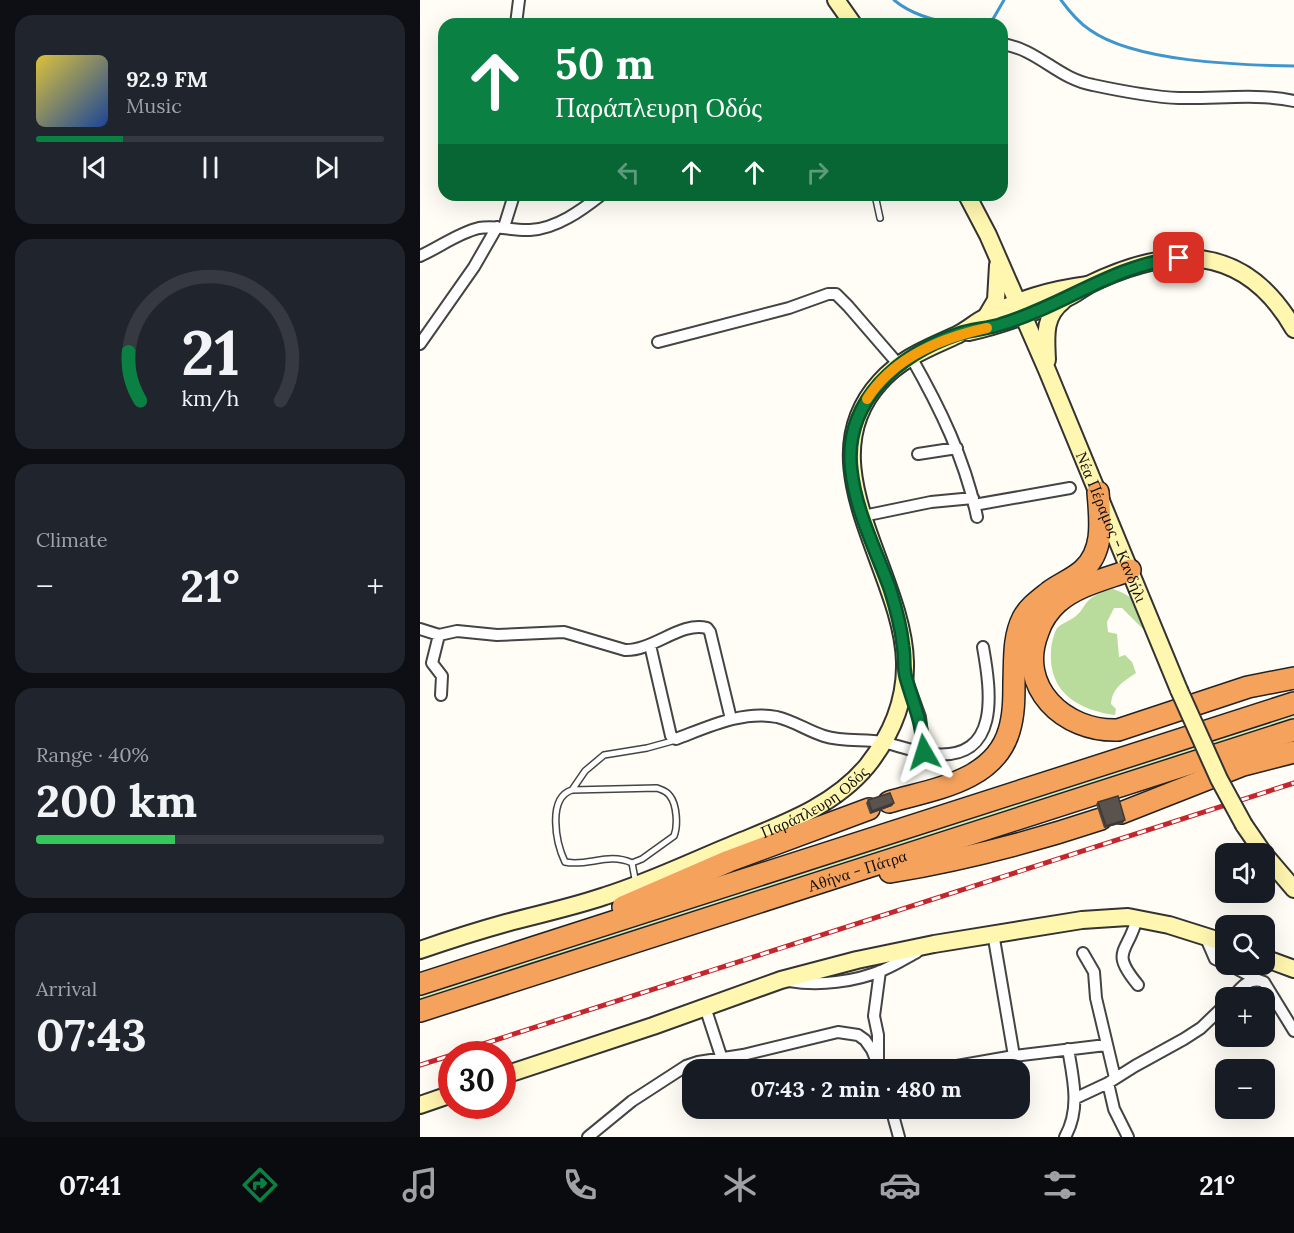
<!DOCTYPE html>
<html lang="en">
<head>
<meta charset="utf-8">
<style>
  body { margin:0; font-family:Lora,serif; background:#20242c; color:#f1f3f6; height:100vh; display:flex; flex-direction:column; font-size:22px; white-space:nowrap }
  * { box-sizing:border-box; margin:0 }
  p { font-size:20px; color:#9ea1a6 }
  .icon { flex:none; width:33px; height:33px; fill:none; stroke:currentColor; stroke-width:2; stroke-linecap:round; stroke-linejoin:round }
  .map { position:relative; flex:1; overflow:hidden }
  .details { display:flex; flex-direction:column; gap:15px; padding:15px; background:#0d0f14; width:420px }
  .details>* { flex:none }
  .banner { position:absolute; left:18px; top:18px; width:570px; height:183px; border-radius:18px; box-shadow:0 6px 24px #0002; background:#0b8043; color:#fff; overflow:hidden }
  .controls { position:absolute; left:795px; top:843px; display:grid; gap:12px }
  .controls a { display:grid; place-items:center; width:60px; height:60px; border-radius:12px; background:#171b24; box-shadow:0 6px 24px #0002; font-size:30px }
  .speed { position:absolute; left:18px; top:1041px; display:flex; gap:12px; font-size:30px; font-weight:700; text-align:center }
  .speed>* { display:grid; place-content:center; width:78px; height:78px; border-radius:50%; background:#171b24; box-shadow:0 6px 24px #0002; line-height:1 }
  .speed .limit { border:9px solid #d22; background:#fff; color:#111 }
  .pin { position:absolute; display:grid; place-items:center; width:51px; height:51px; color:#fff; margin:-26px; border-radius:12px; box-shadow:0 3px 9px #0006 }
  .me { position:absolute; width:66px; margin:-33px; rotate:354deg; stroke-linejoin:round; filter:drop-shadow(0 0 4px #0008) }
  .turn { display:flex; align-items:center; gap:21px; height:126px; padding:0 18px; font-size:27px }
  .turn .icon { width:78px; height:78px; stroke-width:2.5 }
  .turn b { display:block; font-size:42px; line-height:51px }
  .lanes { display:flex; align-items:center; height:57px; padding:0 18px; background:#0003; justify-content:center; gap:30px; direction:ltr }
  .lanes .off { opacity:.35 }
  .big { font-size:45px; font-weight:700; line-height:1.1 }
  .details .card { flex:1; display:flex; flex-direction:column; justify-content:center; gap:9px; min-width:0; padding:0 21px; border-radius:18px; background:#20242c }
  .details .dial { align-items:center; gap:0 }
  .dial svg { height:156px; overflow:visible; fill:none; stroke:#363941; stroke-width:7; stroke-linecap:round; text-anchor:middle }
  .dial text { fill:#f1f3f6; stroke:none }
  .song { display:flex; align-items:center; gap:18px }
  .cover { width:72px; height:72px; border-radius:9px; background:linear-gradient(135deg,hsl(50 70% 55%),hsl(220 70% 35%)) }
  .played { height:6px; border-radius:3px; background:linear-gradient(90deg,#0b8043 25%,#363941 25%) }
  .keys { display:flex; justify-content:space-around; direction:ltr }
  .heat { display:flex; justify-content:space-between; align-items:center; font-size:33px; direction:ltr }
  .charge { height:9px; border-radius:4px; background:linear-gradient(90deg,#34c759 40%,#363941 0) }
  .trip { position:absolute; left:262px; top:1059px; width:348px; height:60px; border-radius:18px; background:#171b24; box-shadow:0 6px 24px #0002; font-weight:700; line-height:60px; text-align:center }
  .dock { display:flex; height:96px; justify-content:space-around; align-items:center; background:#090b0e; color:#9ea1a6 }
  .dock .icon { width:42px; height:42px }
  .dock .current { color:#0b8043 }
  .dock b { font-size:27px; color:#f1f3f6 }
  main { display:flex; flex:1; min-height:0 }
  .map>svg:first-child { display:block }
</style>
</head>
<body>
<main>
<section class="details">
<div class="card">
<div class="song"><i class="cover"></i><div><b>92.9 FM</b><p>Music</p></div></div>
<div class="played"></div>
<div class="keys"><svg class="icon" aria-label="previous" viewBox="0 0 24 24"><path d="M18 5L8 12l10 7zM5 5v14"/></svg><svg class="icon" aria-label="pause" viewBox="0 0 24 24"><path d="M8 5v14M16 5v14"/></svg><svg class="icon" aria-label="next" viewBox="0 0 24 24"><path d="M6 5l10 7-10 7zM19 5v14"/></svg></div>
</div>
<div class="card dial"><svg viewBox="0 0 100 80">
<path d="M14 69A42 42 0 1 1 86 69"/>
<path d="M14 69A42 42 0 0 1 8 44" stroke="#0b8043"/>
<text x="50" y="56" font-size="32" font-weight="700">21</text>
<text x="50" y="72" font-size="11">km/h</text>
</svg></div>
<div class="card"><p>Climate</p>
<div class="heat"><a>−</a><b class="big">21°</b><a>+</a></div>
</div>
<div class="card"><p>Range · 40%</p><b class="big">200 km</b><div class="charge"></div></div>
<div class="card"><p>Arrival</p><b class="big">07:43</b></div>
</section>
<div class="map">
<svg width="874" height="1137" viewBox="0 0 874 1137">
  <rect width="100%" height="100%" fill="#fffdf5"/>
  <!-- green -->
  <path fill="#d5ebbd" d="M874 713V719L0 1001V995Z"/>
  <!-- forest -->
  <path fill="#b9dc9c" d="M693 589C717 597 719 606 727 629H723L702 608H694L687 622 688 632 697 634 699 657 705 655 712 662 716 673C704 681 692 688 691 704L696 709 695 715C658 710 628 692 631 651 631 645 634 633 637 628 642 623 652 620 657 615 662 611 664 605 668 601 675 594 684 591 693 589Z"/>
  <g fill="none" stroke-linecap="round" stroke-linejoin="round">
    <!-- stream -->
    <path stroke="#3f96cf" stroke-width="3" d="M474 0C492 15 515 21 538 24
      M641 0C649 11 658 22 670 30 715 62 819 65 874 66
      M560 24 573 19 584 0"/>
    <defs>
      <path id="lane" d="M455 195 460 218
        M152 790 165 771 184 755 227 748 256 740
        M212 863 222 859 254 836C258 826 257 805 250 796 247 791 242 790 237 788L152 790C127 798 136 843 145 862 168 867 188 852 212 863L216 884"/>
      <path id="street" d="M96 24 99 0
        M582 44C618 49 638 79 673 85 701 91 731 97 759 98 798 99 836 93 874 101
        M84 227 94 195
        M0 256C20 247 38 233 59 228 77 225 93 231 110 230 136 229 162 210 181 195
        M238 342 369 308 408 294H416L428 306 479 365
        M0 344 54 267 77 227
        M491 357C520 408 545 459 557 517
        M498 454 537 448
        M554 505 650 488
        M443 516 511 502 553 498
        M0 629 19 635 37 631 77 635 144 632 205 650C233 651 261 621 287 628L290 632 311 719
        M19 635 12 663 22 676 21 695
        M230 645 251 736 256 739C288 727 323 710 357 717 374 721 388 731 404 736 422 742 444 739 463 742 479 746 495 752 512 754 581 761 571 692 563 647
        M487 681 500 717 504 752
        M717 918C708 954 689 950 718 985
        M573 933 594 1056
        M785 936 795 959 806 964
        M663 953 674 972 676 998 695 1078
        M808 964 838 980
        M369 981C399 986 435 982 463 970 475 965 486 958 497 952
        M812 998C821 987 830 976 844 982L874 1031
        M285 1007 302 1059
        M458 1059V1035L454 1016 460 971
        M531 1070 537 1066 594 1056 686 1045
        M688 1083 694 1109 708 1137
        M656 1098 688 1083 715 1066 764 1039 781 1028 806 1004
        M471 1108 479 1137
        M168 1137 212 1101 266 1066 278 1062 323 1055 418 1032 438 1035 445 1040 452 1050 460 1070
        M645 1137C661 1109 653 1078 648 1049"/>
      <g id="secondary">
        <path d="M416 0 433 24"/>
        <path id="s1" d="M547 195 568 235 627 370 759 690"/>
        <path d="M566 317 576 300 578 265"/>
        <path d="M549 332C582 325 613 313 644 299 653 296 660 290 668 285 750 245 824 242 874 329"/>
        <path d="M627 360C626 338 623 316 643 301"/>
        <path d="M824 825 844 854"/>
        <path d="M844 854 874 889"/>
        <path id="s2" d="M0 950C29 940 57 931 86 923 119 914 153 907 185 896 230 882 273 861 317 843 363 824 414 806 447 766 471 736 486 700 485 662 483 571 385 464 460 382 481 358 509 348 537 335 547 330 556 322 566 317 599 299 630 290 668 285"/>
        <path d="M844 958 874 969"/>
        <path d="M82 1076 233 1026 361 980 437 960 514 944 662 920 708 917 749 925 806 943"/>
        <path d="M0 1105 32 1094"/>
      </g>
      <g id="highway">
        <path d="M710 570C686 579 658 585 638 602 629 610 622 620 618 632 596 687 644 732 698 730L828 687 874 678"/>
        <path d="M469 802C513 789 574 782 589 731 594 715 594 698 594 681 595 660 593 638 603 618 609 607 619 600 629 592 640 584 653 579 663 570 685 550 680 519 678 492"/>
        <path d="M701 813 823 765 874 752"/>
        <path d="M470 872C542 860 612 842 681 819"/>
        <path d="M203 907 309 861 449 809"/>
        <path d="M0 984 874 703"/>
        <path id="s3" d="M0 1011 874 730"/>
      </g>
    </defs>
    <!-- lane casing -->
    <use href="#lane" stroke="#444" stroke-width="8"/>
    <!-- street casing -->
    <use href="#street" stroke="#444" stroke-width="14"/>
    <!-- secondary casing -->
    <use href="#secondary" stroke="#333" stroke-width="20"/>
    <!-- highway casing -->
    <use href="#highway" stroke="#222" stroke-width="24"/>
    <!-- lane -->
    <use href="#lane" stroke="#fff" stroke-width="5"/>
    <!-- street -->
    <use href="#street" stroke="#fff" stroke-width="10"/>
    <!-- secondary -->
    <use href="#secondary" stroke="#fff6b0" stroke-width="16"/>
    <!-- highway -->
    <use href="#highway" stroke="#f5a25d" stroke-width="21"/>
    <defs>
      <path id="rail" d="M32 1054 874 783
        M0 1065 32 1055"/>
    </defs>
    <!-- rail casing -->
    <use href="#rail" stroke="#c4262e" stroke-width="5"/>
    <!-- rail -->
    <use href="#rail" stroke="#fff" stroke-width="3" stroke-dasharray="9" stroke-linecap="butt"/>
    <defs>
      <path id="secondary-bridge" d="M759 690 799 779 824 825"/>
    </defs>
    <!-- secondary-bridge casing -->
    <use href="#secondary-bridge" stroke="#333" stroke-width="20" stroke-linecap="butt"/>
    <!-- secondary-bridge -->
    <use href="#secondary-bridge" stroke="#fff6b0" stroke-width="16"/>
  </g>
  <!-- wall -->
  <path fill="#4d4742" d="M448 800 474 803 472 806 450 814 446 803Z
    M678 802 703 823 684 828 676 804Z"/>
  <!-- shaded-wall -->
  <path fill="#3f3936" d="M474 803 472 806 450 814 452 811Z
    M705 820 703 823 684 828 686 826Z"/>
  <!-- building -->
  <path fill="#5a524d" stroke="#3f3936" stroke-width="1.5" d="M470 793 474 803 452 811 448 800Z
    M698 796 705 820 686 826 678 802Z"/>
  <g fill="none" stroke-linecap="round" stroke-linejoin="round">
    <defs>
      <path id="route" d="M504 752C502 721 494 706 486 678 483 668 485 657 483 646 481 627 476 608 470 589 456 550 435 510 431 468 424 401 479 354 538 334 552 329 568 329 582 324 643 306 695 264 759 258"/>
    </defs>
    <!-- route casing -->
    <use href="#route" stroke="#07532c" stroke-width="15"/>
    <!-- route -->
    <use href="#route" stroke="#0b8043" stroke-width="10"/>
    <!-- slow -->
    <path stroke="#f59e0b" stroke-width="10" d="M447 399C473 358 521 338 567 328"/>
  </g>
  <g text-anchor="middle" stroke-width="6" stroke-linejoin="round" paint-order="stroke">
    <!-- street labels -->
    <g font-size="16" fill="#111" stroke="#fff">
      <text dy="6" stroke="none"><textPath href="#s1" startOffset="362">Νέα Πέραμος - Κανδήλι</textPath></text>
      <text dy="6" stroke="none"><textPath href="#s2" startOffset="423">Παράπλευρη Οδός</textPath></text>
      <text dy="6" stroke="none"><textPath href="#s3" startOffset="459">Αθήνα - Πάτρα</textPath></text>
    </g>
  </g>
</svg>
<div class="controls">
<a><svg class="icon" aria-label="sound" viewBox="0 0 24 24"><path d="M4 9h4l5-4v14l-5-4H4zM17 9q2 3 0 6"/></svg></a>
<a><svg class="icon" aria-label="search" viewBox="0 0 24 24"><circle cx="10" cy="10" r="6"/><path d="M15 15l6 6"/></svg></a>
<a>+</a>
<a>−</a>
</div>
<div class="speed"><div class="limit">30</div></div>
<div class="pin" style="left:759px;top:258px;background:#d93025"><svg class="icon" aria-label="arrive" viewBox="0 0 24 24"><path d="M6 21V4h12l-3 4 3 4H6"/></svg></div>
<svg class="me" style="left:504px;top:752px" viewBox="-20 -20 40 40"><path d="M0-17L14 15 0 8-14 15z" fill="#0b8043" stroke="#fff" stroke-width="4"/></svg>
<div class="trip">07:43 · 2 min · 480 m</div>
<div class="banner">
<div class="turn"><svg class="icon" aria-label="ahead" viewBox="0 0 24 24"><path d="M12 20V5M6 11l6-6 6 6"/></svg><div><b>50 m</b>Παράπλευρη Οδός</div></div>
<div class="lanes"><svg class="icon off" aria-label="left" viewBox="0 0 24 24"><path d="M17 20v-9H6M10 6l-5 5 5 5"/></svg><svg class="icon" aria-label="ahead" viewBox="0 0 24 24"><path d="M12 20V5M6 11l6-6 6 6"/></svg><svg class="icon" aria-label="ahead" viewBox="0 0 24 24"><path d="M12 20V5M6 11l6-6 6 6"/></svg><svg class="icon off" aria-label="right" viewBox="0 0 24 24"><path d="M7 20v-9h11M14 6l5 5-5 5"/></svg></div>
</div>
</div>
</main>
<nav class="dock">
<b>07:41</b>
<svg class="icon current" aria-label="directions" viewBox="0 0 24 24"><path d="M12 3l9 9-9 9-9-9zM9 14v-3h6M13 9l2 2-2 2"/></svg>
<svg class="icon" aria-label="music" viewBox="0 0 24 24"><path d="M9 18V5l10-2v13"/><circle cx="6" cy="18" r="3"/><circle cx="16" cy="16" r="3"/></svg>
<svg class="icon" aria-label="phone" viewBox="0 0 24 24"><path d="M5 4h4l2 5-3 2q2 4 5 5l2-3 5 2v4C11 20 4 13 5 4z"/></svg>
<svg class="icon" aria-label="climate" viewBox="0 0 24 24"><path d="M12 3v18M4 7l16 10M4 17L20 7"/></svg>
<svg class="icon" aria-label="car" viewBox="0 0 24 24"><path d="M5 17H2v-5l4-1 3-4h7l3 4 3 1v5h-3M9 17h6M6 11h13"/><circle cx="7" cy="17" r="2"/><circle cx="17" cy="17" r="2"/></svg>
<svg class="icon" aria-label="filters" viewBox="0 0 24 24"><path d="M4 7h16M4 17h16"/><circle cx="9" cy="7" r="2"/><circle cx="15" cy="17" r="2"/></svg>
<b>21°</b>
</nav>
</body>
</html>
